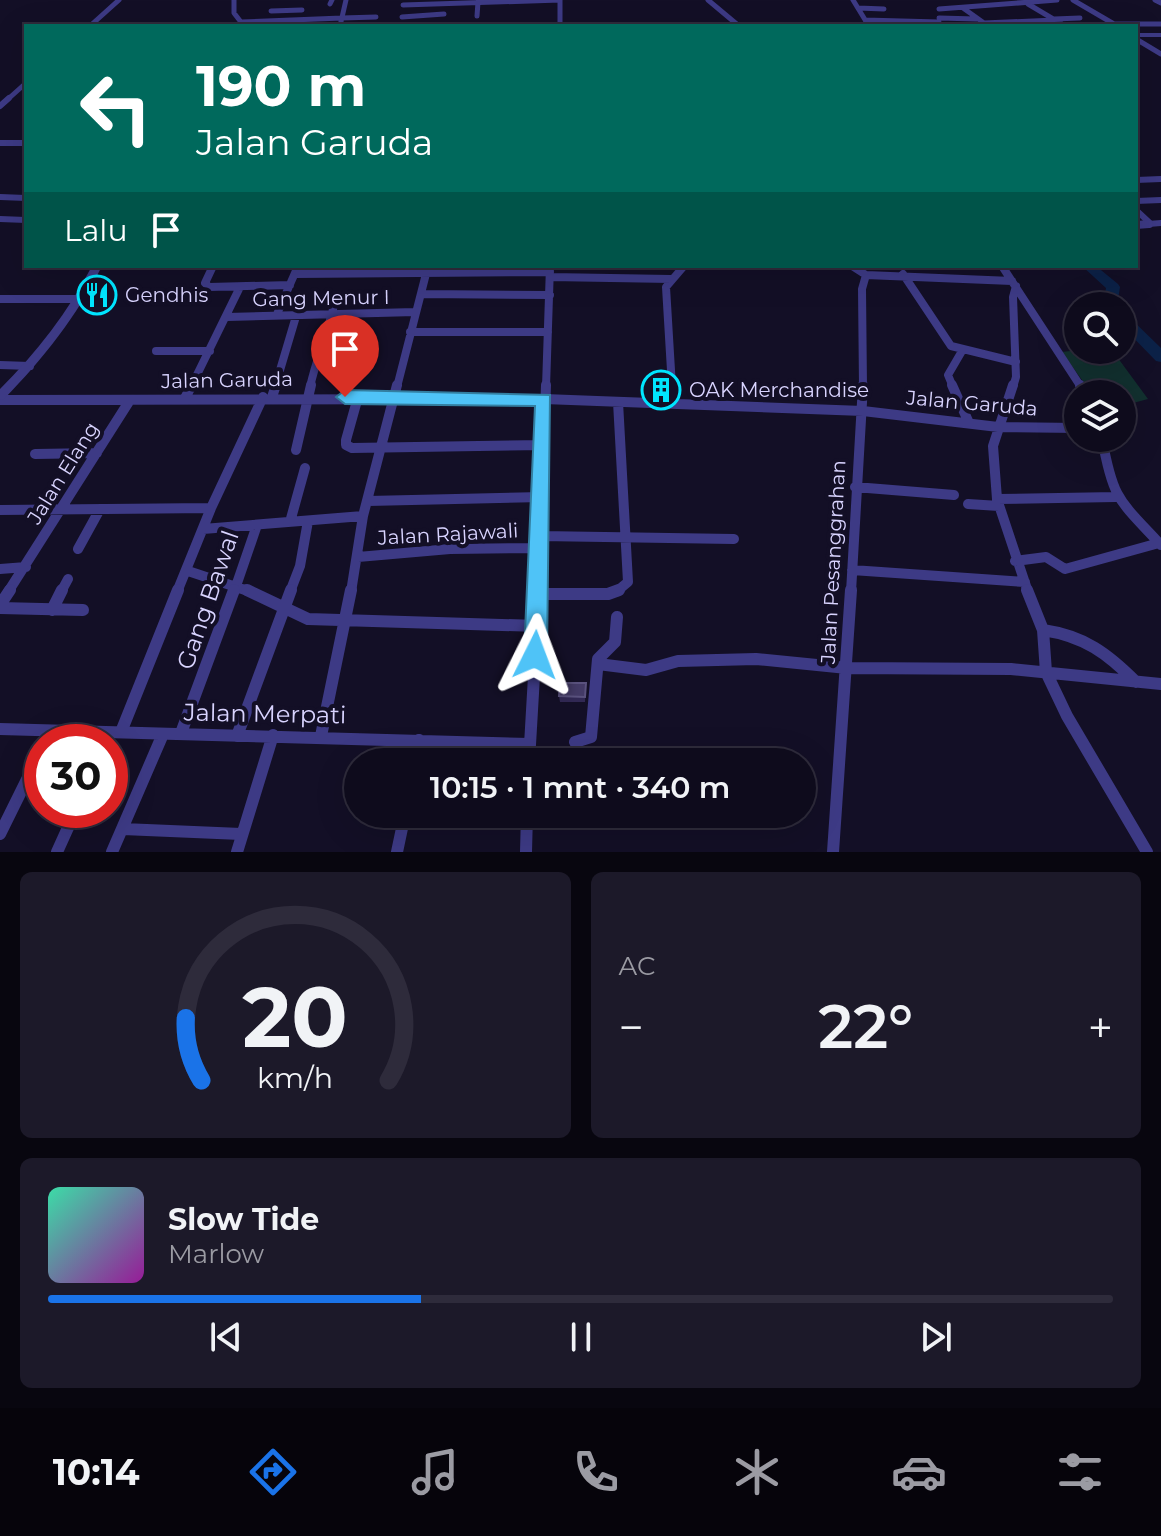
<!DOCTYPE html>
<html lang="id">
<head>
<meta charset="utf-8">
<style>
  body { margin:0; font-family:Montserrat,sans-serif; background:#1c1929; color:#f1f3f6; height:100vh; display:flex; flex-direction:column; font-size:30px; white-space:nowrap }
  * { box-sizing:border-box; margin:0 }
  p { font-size:26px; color:#9b9ba3 }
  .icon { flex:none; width:44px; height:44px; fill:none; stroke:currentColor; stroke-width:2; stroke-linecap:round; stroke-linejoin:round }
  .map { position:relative; height:852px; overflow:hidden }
  .side { display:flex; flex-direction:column; gap:20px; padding:20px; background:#08060f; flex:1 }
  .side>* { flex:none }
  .banner { position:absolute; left:24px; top:24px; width:1114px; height:244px; border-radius:0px; box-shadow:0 8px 32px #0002,0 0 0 2px #2e2b3b; background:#00695c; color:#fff; overflow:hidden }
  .tools { position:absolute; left:1064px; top:292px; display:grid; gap:16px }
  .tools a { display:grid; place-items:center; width:72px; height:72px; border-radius:50%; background:#0e0b1c; box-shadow:0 8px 32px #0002,0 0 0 2px #2e2b3b; font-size:40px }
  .speed { position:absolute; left:24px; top:724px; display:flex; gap:16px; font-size:40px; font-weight:700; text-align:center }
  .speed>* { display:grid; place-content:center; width:104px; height:104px; border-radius:50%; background:#0e0b1c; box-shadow:0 8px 32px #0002,0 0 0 2px #2e2b3b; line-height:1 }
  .speed .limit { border:12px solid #d22; background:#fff; color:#111 }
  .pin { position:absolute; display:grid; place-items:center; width:68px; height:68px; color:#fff; margin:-82px -34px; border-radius:50% 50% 50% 0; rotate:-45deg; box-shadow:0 0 8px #0007 }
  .pin .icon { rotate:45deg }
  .me { position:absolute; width:88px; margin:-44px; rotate:3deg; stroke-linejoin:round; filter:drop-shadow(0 0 6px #0008) }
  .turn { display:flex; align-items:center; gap:28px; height:168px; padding:0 40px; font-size:36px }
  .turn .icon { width:104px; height:104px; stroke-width:2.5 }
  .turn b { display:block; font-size:56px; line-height:68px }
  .then { display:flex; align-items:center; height:76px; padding:0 40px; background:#0003; gap:16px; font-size:30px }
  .big { font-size:60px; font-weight:600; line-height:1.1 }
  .side .widget { flex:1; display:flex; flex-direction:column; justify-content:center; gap:12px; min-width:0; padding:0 28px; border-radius:12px; background:#1c1929 }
  .side .dial { align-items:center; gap:0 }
  .dial svg { height:208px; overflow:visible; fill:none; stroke:#2e2b3b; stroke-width:7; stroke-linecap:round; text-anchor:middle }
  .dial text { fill:#f1f3f6; stroke:none }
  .song { display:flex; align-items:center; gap:24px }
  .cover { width:96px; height:96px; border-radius:12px; background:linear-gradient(135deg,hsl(160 70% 55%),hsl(300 70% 35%)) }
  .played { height:8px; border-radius:4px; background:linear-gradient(90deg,#1a73e8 35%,#2e2b3b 35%) }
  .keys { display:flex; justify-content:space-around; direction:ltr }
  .heat { display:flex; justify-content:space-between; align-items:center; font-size:44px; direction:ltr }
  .side .tiles { flex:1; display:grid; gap:20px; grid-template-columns:1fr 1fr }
  .widget:last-child { grid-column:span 2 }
  .trip { position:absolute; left:344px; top:748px; width:472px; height:80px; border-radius:40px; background:#0e0b1c; box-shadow:0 8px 32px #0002,0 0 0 2px #2e2b3b; font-weight:600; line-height:80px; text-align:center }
  .menu { display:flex; height:128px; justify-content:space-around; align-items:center; background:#06040b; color:#9b9ba3 }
  .menu .icon { width:56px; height:56px }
  .menu .active { color:#1a73e8 }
  .menu b { font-size:36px; color:#f1f3f6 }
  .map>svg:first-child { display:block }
</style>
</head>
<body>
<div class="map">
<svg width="1161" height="852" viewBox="0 0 1161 852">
  <rect width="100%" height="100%" fill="#130f26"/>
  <!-- green -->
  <path fill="#12302f" d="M1078 350H1112L1148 399 1122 406V394H1092L1062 352Z"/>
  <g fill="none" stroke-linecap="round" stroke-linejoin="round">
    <!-- river -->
    <path fill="#0c2248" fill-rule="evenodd" d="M1082 266H1096L1118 284 1120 287 1117 306H1103L1106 288Z
      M1122 313 1127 315 1161 348V362L1156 361 1122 326Z"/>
    <!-- minor-far4 -->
    <path stroke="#3d3a85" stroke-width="5" d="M234 0V13L244 26
      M560 0V26
      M708 0 739 26
      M853 0 867 23
      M1073 0 1114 24H1161
      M1155 0 1161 3
      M330 4 332 0
      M1028 4 1065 26
      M403 5 560 0
      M858 8 884 9
      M963 8 984 23 1055 20
      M939 9 1057 0
      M271 11 302 10
      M477 16 478 2
      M402 17 444 14
      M342 18 376 17
      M939 18 976 19
      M1054 19 1080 18
      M865 20 939 22
      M241 22 342 18
      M90 26 119 0
      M340 26 346 0
      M1136 39 1161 54
      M7 100 26 83"/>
    <!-- minor-far3 -->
    <path stroke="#3d3a85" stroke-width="6" d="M0 106 9 98
      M0 143H26
      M1136 180 1161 179
      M1136 201 1161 200
      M1136 210 1151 224
      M0 219 26 220
      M1136 225 1161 223"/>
    <!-- minor-far2 -->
    <path stroke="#3d3a85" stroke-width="8" d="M1136 225 1149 224
      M213 266 205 283 209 287 290 285
      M852 266 866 275 1012 281
      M1002 266 1081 387
      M295 274 550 272
      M903 274 951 346 1016 362
      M550 277 671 279
      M421 294 550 295
      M0 299H80
      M277 314 298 266
      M227 317 415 312
      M410 332H548
      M156 351H210
      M0 365 30 366
      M191 387 240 287
      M275 387 297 313
      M310 387C317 355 330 328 336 296
      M397 387 428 266
      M546 387 550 266
      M672 387 666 287 684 266
      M863 387 862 289 866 275
      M953 387 948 375 962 351
      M1013 387 1016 377 1013 297 1016 286"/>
    <!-- minor-far1 -->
    <path stroke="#3d3a85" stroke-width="10" d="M672 385 673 404
      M952 385 969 423
      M1013 385 993 446 997 499 1028 592
      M1080 385 1086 394
      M272 397 276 385
      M358 397 346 440V445L352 448 544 445
      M185 398 192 385
      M0 400 544 399 863 411 998 427 1078 428
      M1102 438C1113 500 1119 500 1161 545
      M296 450 311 385
      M35 454 97 453
      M855 487 954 495
      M997 499 1116 497
      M368 501 542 497
      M968 504 999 506
      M0 510 211 508
      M290 522 305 468
      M203 529 363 516
      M540 536 734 539
      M78 549 100 509
      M358 557 450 549 539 548
      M1015 561 1046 557 1065 569 1159 543
      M0 569 26 567
      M852 570 1025 582
      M188 571 251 592
      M8 592 130 400
      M61 592 68 579
      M177 592 211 508 263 397
      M234 592 257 525
      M290 592 300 566 308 521
      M351 592 363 516 397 385
      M539 592 546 385
      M616 592 628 582 618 402
      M851 592 863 385"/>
    <!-- minor -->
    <path stroke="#3d3a85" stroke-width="12" d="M247 590 308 619 538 626
      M1027 590 1043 630 1046 672 1067 716 1147 852
      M537 594H608L619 590
      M0 605 10 590
      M0 608 83 610
      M52 610 62 590
      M1043 630C1084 636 1107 653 1136 682
      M598 664 646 670 678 661 756 659 847 668 1011 669 1161 684
      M0 729 529 744
      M121 732 178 590
      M181 733 234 590
      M237 736 291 590
      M321 736 351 590
      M575 742 591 737 598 659 615 642 617 617
      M415 762 419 740
      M529 762 539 590
      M123 829 241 834
      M0 834 42 749
      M57 852 76 810
      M112 852 163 734
      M237 852 273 735
      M397 852 405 814
      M526 852 527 814
      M833 852 851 590"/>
    <!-- tertiary -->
    <path fill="#3d3a85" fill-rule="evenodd" d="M1136 33H1161V37H1136Z
      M0 194 26 195V201L0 200Z
      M92 266H102C77 316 43 359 4 399L0 400V389C37 352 68 312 92 266Z"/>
  </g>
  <!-- wall -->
  <path fill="#312854" d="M654 373 666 387 665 396 656 395 653 382Z
    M586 683 585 702H560L559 696Z"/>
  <!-- building -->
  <path fill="#433a66" stroke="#5a527e" stroke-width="2" d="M654 373H666V387H657Z
    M560 683H586L585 697 559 696Z"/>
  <!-- route -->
  <path fill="#4fc3f7" stroke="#337fa1" stroke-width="2" d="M345 390 550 395 547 655 544 663 535 667 527 663 524 655 535 406 345 404 336 397Z"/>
  <!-- icons -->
  <defs>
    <symbol id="restaurant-ring" viewBox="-11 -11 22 22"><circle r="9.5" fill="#130f26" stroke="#00e5ff" stroke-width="1.5"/><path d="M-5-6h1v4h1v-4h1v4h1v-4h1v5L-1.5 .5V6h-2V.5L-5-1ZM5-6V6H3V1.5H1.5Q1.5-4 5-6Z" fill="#00e5ff"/></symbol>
    <symbol id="building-ring" viewBox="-11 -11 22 22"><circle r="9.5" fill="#130f26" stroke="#00e5ff" stroke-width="1.5"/><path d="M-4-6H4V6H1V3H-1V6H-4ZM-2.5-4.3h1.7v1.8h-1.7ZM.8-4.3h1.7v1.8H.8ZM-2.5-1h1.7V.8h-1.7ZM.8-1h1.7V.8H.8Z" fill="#00e5ff"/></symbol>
  </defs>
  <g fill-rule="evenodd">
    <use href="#restaurant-ring" x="75" y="273" width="44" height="44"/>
    <use href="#building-ring" x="639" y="368" width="44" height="44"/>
  </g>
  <g text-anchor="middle" stroke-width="8" stroke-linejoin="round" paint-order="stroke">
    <!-- poi labels -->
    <g font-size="20" fill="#d9d4ff" stroke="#130f26" text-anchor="start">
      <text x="125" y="302">Gendhis</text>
      <text x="689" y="397">OAK Merchandise</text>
    </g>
    <!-- street labels -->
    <g font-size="20" fill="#d9d4ff" stroke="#130f26">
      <text transform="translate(321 298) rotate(-1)" y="7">Gang Menur I</text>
      <text transform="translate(227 380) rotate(-1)" y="7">Jalan Garuda</text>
      <text transform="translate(972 403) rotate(5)" y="7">Jalan Garuda</text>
      <text transform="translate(63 473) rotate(-58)" y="7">Jalan Elang</text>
      <text transform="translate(448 534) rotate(-3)" y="7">Jalan Rajawali</text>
      <text transform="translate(833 562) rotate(-87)" y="7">Jalan Pesanggrahan</text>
    </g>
    <!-- near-street labels -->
    <g font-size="24" fill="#d9d4ff" stroke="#130f26">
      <text transform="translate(208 600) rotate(-71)" y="8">Gang Bawal</text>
      <text transform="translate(265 714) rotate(1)" y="8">Jalan Merpati</text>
    </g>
  </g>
</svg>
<div class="tools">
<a><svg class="icon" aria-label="search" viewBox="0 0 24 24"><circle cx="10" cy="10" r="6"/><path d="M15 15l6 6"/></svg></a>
<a><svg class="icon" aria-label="layers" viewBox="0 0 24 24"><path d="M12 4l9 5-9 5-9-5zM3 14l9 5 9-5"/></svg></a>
</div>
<div class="speed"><div class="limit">30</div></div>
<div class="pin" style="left:345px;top:397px;background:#d93025"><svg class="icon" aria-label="arrive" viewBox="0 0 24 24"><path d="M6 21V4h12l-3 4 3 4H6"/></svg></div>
<svg class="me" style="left:535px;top:655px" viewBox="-20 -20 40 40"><path d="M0-17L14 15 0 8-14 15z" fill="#4fc3f7" stroke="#fff" stroke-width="4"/></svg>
<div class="trip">10:15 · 1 mnt · 340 m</div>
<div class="banner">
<div class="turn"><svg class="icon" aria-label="left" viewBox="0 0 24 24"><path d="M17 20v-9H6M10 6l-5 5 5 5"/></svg><div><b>190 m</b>Jalan Garuda</div></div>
<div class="then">Lalu<svg class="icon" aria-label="arrive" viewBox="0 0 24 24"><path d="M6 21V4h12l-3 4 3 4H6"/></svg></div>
</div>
</div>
<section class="side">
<div class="tiles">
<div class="widget dial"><svg viewBox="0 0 100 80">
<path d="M14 69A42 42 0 1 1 86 69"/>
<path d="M14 69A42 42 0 0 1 8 45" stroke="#1a73e8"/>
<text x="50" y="56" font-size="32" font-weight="700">20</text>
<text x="50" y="72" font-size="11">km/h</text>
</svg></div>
<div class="widget"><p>AC</p>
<div class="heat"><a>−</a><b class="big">22°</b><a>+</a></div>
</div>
<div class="widget">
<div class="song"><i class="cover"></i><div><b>Slow Tide</b><p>Marlow</p></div></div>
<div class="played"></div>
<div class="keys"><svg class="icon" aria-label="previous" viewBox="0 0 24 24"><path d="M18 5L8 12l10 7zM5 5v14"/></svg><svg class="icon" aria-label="pause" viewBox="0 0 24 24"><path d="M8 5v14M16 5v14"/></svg><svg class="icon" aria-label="next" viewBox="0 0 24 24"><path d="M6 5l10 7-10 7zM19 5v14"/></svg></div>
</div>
</div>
</section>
<nav class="menu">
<b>10:14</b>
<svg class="icon active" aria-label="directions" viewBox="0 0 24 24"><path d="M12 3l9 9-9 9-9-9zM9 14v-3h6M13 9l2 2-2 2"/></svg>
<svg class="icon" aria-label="music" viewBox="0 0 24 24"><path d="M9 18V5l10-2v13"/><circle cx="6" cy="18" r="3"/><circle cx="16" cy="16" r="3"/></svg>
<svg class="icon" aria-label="phone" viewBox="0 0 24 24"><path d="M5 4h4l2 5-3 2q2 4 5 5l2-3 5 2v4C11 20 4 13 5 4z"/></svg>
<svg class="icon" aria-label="climate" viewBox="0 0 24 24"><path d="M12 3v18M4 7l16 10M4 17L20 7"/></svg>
<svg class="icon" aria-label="car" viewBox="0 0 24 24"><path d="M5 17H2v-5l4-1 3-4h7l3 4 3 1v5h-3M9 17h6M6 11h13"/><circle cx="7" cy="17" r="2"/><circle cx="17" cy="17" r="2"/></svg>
<svg class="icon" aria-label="filters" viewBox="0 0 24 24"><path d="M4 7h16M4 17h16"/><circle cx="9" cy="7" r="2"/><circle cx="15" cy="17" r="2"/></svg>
</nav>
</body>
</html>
